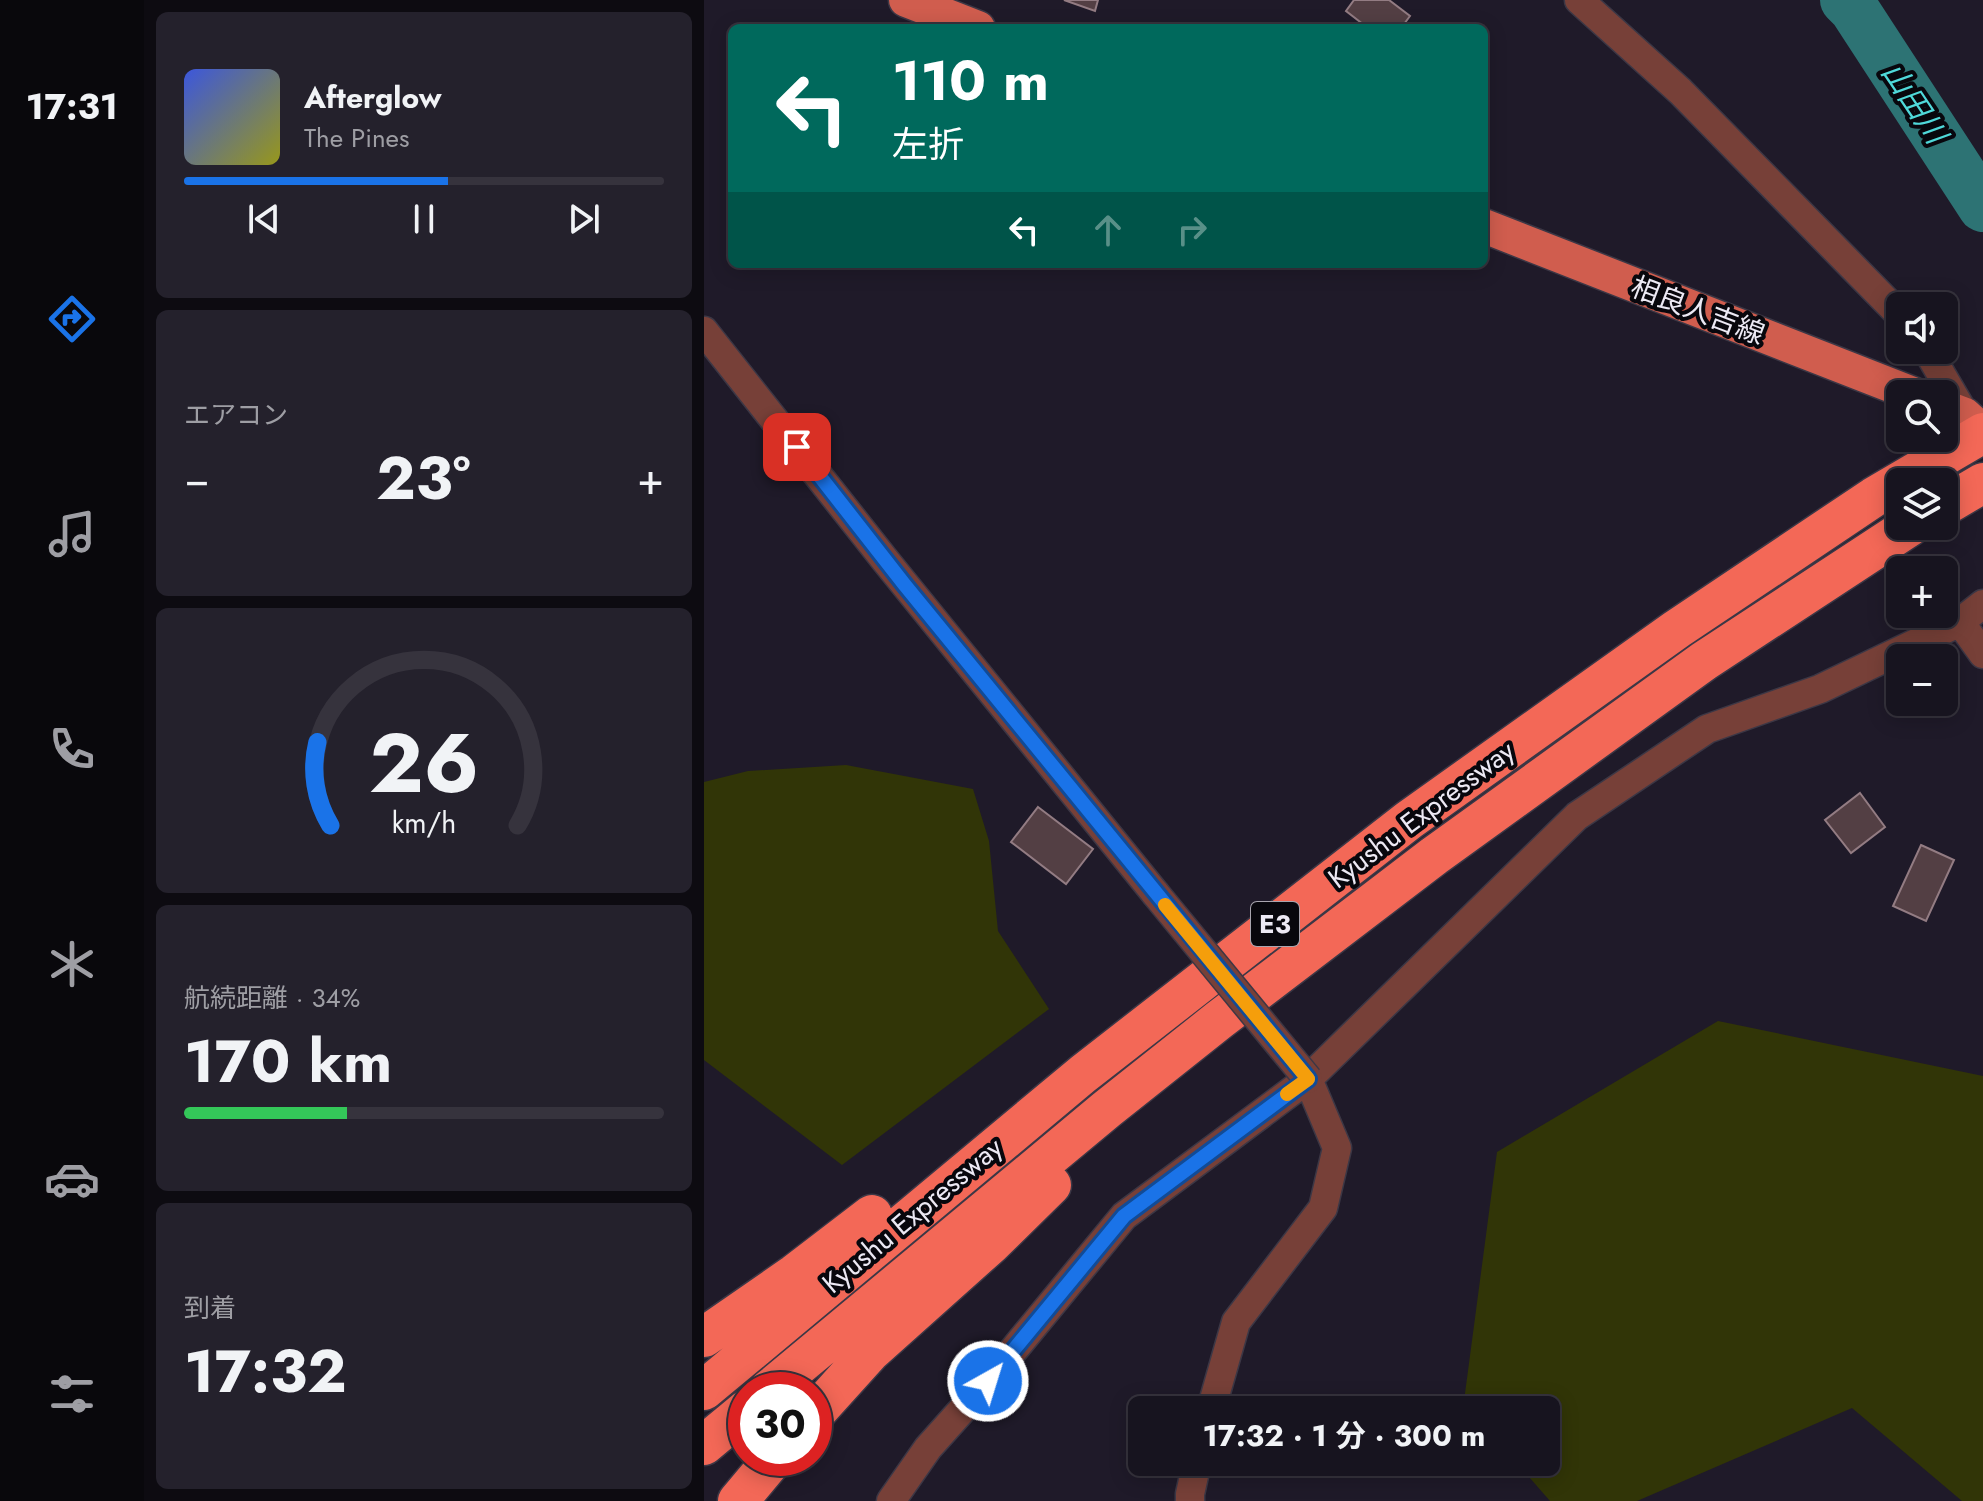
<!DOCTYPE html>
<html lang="ja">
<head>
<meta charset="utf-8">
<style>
  body { margin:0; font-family:Jost,"Noto Sans JP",sans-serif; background:#24212c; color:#f1f3f6; height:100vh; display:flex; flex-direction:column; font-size:30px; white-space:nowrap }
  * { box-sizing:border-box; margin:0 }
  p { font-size:26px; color:#9e9ea4 }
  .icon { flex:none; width:44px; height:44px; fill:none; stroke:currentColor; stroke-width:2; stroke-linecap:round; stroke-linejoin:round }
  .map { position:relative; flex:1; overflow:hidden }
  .panel { display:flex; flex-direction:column; gap:12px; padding:12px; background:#0d0b11; width:560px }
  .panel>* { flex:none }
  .hud { position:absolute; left:24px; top:24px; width:760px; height:244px; border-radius:12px; box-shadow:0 4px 20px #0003,0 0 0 2px #36333d; background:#00695c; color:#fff; overflow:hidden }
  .tools { position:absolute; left:1182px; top:292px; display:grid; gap:16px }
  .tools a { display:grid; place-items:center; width:72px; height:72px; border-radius:12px; background:#17141f; box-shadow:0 4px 20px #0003,0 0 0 2px #36333d; font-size:40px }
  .speed { position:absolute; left:24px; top:1372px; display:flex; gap:16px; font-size:40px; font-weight:700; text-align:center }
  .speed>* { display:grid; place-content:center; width:104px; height:104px; border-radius:50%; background:#17141f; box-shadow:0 4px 20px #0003,0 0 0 2px #36333d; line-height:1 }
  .speed .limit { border:12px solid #d22; background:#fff; color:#111 }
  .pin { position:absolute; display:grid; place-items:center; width:68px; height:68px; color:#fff; margin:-34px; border-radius:16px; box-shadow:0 4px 12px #0006 }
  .me { position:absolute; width:88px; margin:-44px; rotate:39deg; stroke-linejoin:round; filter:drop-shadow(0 0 6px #0008) }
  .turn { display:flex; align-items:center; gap:28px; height:168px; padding:0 32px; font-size:36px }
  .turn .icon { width:104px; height:104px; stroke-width:2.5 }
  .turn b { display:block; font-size:56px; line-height:68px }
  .lanes { display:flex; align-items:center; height:76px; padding:0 32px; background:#0003; justify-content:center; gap:40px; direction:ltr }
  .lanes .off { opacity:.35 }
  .big { font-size:60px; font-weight:700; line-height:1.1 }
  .panel .card { flex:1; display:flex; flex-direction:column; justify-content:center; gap:12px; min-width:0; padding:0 28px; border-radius:12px; background:#24212c }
  .panel .dial { align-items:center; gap:0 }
  .dial svg { height:208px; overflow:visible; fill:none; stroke:#36333d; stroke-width:7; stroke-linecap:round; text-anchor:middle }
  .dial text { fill:#f1f3f6; stroke:none }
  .song { display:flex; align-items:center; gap:24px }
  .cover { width:96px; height:96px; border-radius:12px; background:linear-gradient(135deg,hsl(230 70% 55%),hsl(60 70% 35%)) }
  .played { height:8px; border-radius:4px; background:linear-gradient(90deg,#1a73e8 55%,#36333d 55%) }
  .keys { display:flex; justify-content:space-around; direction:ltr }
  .heat { display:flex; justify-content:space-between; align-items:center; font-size:44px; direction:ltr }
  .charge { height:12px; border-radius:6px; background:linear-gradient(90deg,#34c759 34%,#36333d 0) }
  .trip { position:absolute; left:424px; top:1396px; width:432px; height:80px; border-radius:12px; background:#17141f; box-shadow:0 4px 20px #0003,0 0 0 2px #36333d; font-weight:700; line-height:80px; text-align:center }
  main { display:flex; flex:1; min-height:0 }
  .menu { display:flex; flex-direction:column; width:144px; justify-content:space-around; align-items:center; background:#09080c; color:#9e9ea4 }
  .menu .icon { width:56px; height:56px }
  .menu .current { color:#1a73e8 }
  .menu b { font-size:36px; color:#f1f3f6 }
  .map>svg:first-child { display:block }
</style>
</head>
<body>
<main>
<nav class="menu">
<b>17:31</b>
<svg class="icon current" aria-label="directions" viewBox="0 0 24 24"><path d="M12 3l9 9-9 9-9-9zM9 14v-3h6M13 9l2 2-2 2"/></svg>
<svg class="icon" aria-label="music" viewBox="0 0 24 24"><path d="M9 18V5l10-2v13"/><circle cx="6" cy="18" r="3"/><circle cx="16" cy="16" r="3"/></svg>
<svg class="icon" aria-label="phone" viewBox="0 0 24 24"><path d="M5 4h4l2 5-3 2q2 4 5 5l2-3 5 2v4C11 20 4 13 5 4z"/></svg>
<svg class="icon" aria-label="climate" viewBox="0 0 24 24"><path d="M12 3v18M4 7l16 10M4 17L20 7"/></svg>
<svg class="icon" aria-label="car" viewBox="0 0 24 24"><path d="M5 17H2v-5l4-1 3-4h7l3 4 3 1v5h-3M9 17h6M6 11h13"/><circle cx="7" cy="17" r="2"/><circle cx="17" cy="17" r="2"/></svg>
<svg class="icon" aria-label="filters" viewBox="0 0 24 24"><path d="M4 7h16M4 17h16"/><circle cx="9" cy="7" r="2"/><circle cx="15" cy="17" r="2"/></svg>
</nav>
<section class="panel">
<div class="card">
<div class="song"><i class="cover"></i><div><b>Afterglow</b><p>The Pines</p></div></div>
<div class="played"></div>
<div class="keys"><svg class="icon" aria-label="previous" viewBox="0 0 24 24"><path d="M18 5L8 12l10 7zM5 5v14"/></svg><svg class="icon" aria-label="pause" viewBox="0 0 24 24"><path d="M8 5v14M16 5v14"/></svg><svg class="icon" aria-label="next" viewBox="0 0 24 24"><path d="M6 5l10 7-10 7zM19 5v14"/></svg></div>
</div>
<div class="card"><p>エアコン</p>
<div class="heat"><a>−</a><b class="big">23°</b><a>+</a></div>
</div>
<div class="card dial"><svg viewBox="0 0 100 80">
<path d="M14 69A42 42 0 1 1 86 69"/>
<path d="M14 69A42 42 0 0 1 9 37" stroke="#1a73e8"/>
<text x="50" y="56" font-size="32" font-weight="700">26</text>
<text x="50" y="72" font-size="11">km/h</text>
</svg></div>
<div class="card"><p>航続距離 · 34%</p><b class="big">170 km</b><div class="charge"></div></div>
<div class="card"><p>到着</p><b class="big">17:32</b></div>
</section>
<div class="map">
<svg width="1279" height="1501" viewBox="0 0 1279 1501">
  <rect width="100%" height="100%" fill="#1f1a29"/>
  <!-- green -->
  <path fill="#313507" d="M142 765 269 789 285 841 294 931 345 1009 138 1165 0 1060V782L44 771Z
    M1014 1021 1279 1076V1501H1258L1148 1408 933 1501H846L812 1462H842V1410H768L760 1401 793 1152Z"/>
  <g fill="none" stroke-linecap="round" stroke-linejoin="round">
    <!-- river -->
    <path stroke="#2d7374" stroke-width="50" d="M1141 0 1150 9 1279 207"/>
  </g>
  <!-- building -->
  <path fill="#533f44" stroke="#937c83" stroke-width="2" d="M360 0H394L391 11Z
    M650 0H685L706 16 697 28H664L642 11Z
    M1156 793 1181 827 1147 853 1121 820Z
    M334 807 389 849 362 884 307 842Z
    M1217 845 1250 860 1222 921 1189 906Z"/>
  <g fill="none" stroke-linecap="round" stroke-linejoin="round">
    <defs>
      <path id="minor" d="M875 0 976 91 1196 315
        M0 331 181 560 451 893
        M1223 350 1261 415
        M1256 622 1279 654
        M507 1410 532 1322 619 1208 633 1148 604 1079
        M187 1501 224 1448 284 1381 420 1216 604 1079 873 816 1003 729 1116 689 1256 622 1279 604
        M486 1501V1494L493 1462"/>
      <path id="major" d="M202 0 274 28
        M780 226 1209 394
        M1240 407 1261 415 1279 432"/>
      <path id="highway" d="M1240 506 1279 483
        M0 1337 91 1274 168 1215
        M0 1390 379 1074 705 820 973 629 1170 497 1279 433
        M65 1390 403 1109 515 1020 730 856 1000 661 1206 526
        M110 1414 166 1352 288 1243 347 1185
        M0 1445 42 1410
        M34 1501 70 1458"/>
    </defs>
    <!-- minor casing -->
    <use href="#minor" stroke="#3c3745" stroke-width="31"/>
    <!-- major casing -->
    <use href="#major" stroke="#3c3745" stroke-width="37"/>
    <!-- highway casing -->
    <use href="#highway" stroke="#3c3745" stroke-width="43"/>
    <!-- minor -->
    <use href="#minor" stroke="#774038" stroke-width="28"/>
    <!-- major -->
    <use href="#major" stroke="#d05d4e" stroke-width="34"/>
    <!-- highway -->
    <use href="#highway" stroke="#f36857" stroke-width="40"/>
    <defs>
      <path id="minor-bridge" d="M451 893 604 1079"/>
    </defs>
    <!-- minor-bridge casing -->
    <use href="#minor-bridge" stroke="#3c3745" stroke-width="31" stroke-linecap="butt"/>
    <!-- minor-bridge -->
    <use href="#minor-bridge" stroke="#774038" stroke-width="28"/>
  </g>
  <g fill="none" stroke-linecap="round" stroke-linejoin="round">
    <defs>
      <path id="route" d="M93 447 200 584 604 1079 420 1216 284 1381"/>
    </defs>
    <!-- route casing -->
    <use href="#route" stroke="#114b97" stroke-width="20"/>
    <!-- route -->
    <use href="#route" stroke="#1a73e8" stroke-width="14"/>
    <!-- slow -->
    <path stroke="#f59e0b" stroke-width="14" d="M461 905 604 1079 583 1094"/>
  </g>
  <g text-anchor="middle" stroke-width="8" stroke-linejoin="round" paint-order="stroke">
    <!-- shield labels -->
    <rect fill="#08070d" stroke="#a8a5af" stroke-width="2" x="547" y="902" width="48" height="44" rx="6"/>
    <g font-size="26" font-weight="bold" fill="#ece9f4">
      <text x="571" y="933">E3</text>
    </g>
    <!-- street labels -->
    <g font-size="28" fill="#ece9f4" stroke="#08070d">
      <text transform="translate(994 310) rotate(21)" y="10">相良人吉線</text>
      <text transform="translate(717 814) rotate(-37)" y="10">Kyushu Expressway</text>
      <text transform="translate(208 1215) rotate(-40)" y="10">Kyushu Expressway</text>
    </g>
    <!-- water labels -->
    <g font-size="30" font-style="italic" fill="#4fd8d9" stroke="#08070d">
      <text transform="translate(1210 103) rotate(56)" y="10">山田川</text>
    </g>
  </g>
</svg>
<div class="tools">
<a><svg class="icon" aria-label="sound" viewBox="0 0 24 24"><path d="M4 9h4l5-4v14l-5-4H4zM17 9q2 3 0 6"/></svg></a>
<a><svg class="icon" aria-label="search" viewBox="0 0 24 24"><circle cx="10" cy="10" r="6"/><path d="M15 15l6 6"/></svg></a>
<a><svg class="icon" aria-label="layers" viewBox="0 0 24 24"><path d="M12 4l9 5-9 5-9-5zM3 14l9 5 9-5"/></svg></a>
<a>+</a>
<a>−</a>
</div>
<div class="speed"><div class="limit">30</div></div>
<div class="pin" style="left:93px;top:447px;background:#d93025"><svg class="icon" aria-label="arrive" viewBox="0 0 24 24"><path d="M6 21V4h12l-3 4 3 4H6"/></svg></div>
<svg class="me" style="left:284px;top:1381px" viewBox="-20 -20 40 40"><circle r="17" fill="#1a73e8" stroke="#fff" stroke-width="3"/><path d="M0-11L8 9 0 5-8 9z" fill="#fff"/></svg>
<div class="trip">17:32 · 1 分 · 300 m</div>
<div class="hud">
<div class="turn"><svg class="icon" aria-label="left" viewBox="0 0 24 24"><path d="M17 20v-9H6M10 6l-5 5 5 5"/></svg><div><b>110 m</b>左折</div></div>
<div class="lanes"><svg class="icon" aria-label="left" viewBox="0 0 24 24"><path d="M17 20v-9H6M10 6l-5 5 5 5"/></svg><svg class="icon off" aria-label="ahead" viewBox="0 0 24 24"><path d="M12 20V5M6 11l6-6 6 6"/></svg><svg class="icon off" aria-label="right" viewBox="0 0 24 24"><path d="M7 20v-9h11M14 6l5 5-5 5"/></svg></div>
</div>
</div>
</main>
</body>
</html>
